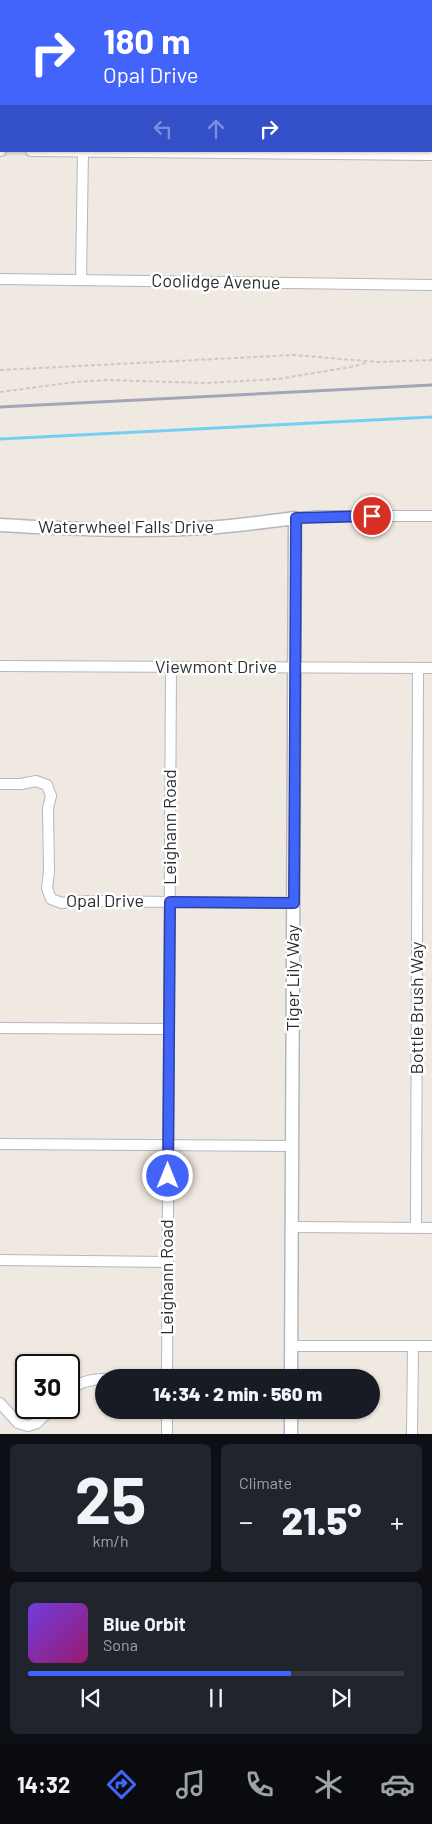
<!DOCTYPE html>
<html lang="en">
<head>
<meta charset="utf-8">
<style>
  body { margin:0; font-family:Barlow,sans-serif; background:#20242c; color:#f1f3f6; height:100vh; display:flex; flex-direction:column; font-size:19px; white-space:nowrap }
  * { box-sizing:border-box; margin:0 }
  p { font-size:16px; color:#9ea1a6 }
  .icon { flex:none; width:28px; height:28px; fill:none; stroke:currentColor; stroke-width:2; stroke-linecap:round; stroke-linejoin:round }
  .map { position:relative; height:1434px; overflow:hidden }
  .sheet { display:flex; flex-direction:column; gap:10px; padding:10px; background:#0d0f14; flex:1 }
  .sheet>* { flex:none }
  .top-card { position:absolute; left:0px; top:0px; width:432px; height:152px; box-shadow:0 1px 4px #0004; background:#4264fb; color:#fff; overflow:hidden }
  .speed { position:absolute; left:15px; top:1354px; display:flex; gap:10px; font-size:25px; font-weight:700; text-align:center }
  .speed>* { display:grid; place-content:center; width:65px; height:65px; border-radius:50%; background:#171b24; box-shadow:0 1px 4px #0004; line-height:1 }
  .speed .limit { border:2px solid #111; border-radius:8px; background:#fff; color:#111 }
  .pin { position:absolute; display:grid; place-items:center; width:42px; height:42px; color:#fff; margin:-21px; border:2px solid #fff; border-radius:50%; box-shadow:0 1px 5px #0007 }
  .me { position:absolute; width:55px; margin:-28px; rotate:0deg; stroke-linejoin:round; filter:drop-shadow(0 0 4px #0008) }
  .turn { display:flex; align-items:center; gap:18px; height:105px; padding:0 20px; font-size:22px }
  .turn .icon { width:65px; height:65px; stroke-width:2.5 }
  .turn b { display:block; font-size:35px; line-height:42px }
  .lanes { display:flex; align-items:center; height:48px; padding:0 20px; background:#0003; justify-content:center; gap:25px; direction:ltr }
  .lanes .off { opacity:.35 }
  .big { font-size:38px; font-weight:800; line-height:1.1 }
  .sheet .tile { flex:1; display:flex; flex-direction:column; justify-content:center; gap:8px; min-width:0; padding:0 18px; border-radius:8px; background:#20242c }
  .sheet .dial { align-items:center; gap:0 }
  .dial b { font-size:65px; line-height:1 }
  .song { display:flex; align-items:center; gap:15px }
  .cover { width:60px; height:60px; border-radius:8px; background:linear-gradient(135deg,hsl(260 70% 55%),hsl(320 70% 35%)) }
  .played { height:5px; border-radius:2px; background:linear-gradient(90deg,#4264fb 70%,#363941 70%) }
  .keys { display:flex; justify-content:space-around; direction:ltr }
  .heat { display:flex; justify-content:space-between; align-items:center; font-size:28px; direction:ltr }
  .sheet .tiles { flex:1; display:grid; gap:10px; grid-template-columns:1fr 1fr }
  .tile:last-child { grid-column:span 2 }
  .trip { position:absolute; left:95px; top:1369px; width:285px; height:50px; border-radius:25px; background:#171b24; box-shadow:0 1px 4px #0004; font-weight:800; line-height:50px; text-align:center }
  .tabs { display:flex; height:80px; justify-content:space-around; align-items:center; background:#090b0e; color:#9ea1a6 }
  .tabs .icon { width:35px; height:35px }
  .tabs .active { color:#4264fb }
  .tabs b { font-size:22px; color:#f1f3f6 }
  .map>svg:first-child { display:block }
</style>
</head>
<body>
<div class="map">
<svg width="432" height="1434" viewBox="0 0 432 1434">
  <rect width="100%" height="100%" fill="#efe9e1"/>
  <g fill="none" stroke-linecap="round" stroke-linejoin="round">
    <!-- stream -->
    <path stroke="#75cff0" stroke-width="3" d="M0 439 432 417"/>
    <defs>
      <path id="service" d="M16 1V0
        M146 1V0
        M272 1V0"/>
      <path id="minor" d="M82 0V1
        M212 1V0
        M339 1V0
        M0 151H1
        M31 151 432 155
        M0 279 432 285
        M81 280 83 151
        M295 518 318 516H432
        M0 666 432 668
        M0 784H21L36 781 47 785 51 796 48 808 49 872 47 888 51 899 62 903 76 901 294 903
        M0 1028 169 1029
        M0 1144 292 1146
        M292 1227 432 1228
        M416 1228 418 668
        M0 1260 168 1262
        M291 1346H432
        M167 1378 171 667
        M69 1391C79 1382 90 1379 104 1379
        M0 1403 18 1423 28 1426 37 1423 52 1408
        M167 1434V1410
        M412 1434 413 1346"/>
      <path id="tertiary" d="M0 525C68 529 136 532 205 528 235 526 265 522 295 518L291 1378
        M291 1434V1410"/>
    </defs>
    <!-- service casing -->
    <use href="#service" stroke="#b4b7c1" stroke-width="8"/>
    <!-- minor casing -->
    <use href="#minor" stroke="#b4b7c1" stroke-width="12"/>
    <!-- tertiary casing -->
    <use href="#tertiary" stroke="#b4b7c1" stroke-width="15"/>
    <!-- path -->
    <path stroke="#c9c9c9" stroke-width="2" stroke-dasharray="4 2.5" stroke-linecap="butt" d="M0 370 294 355 378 362 432 360
      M0 392 75 382 107 380 205 383 278 379 356 366 368 362"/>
    <!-- service -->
    <use href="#service" stroke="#fff" stroke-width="5"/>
    <!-- minor -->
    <use href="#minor" stroke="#fff" stroke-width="10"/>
    <!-- tertiary -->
    <use href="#tertiary" stroke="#fff" stroke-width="12"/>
    <!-- rail -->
    <path stroke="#a3a6b8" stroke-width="3" d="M0 407 432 385"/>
  </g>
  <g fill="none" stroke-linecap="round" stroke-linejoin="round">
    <defs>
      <path id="route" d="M168 1176 170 902 294 903 296 518 372 516"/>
    </defs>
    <!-- route casing -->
    <use href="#route" stroke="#2b41a3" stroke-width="12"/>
    <!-- route -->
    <use href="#route" stroke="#4264fb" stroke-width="9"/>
  </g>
  <g text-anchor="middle" stroke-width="5" stroke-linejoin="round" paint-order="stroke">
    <!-- street labels -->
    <g font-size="18" fill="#2e2e2e" stroke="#fff">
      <text transform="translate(216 282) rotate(1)" y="6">Coolidge Avenue</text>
      <text x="126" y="533">Waterwheel Falls Drive</text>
      <text x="216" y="673">Viewmont Drive</text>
      <text transform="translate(170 827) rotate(-90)" y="6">Leighann Road</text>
      <text x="105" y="907">Opal Drive</text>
      <text transform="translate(293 978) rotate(-90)" y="6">Tiger Lily Way</text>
      <text transform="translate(417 1008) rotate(-90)" y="6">Bottle Brush Way</text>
      <text transform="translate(167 1277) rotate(-90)" y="6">Leighann Road</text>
    </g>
  </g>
</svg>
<div class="speed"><div class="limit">30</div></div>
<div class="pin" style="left:372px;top:516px;background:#d93025"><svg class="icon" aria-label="arrive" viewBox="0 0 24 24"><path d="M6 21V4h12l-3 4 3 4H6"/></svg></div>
<svg class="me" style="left:168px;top:1176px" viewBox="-20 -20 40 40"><circle r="17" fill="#4264fb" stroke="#fff" stroke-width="3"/><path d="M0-11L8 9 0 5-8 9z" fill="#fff"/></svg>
<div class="trip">14:34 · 2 min · 560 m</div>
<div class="top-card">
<div class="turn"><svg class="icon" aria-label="right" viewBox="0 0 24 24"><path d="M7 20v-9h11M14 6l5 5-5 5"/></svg><div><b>180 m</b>Opal Drive</div></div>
<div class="lanes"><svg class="icon off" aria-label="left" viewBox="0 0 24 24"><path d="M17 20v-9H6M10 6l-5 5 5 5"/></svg><svg class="icon off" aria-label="ahead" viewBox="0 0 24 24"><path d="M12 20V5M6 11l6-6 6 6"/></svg><svg class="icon" aria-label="right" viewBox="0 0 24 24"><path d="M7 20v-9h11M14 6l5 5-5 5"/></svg></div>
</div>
</div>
<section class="sheet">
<div class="tiles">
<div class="tile dial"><b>25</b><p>km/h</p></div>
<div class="tile"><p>Climate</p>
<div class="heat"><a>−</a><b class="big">21.5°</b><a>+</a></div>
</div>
<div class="tile">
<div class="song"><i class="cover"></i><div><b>Blue Orbit</b><p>Sona</p></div></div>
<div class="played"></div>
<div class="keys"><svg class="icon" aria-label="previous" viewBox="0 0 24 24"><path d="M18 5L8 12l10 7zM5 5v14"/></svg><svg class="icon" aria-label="pause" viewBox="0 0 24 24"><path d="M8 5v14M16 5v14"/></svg><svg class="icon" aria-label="next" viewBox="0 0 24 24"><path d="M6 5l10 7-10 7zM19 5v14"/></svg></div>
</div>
</div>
</section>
<nav class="tabs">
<b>14:32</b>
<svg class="icon active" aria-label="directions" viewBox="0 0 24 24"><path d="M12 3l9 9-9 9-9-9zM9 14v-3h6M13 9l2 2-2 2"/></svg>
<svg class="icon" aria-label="music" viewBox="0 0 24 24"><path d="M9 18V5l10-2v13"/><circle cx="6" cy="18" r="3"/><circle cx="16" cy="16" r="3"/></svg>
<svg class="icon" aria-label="phone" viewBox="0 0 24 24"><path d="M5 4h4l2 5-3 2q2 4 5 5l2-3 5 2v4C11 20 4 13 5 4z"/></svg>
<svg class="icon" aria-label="climate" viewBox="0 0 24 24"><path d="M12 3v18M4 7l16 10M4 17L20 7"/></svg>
<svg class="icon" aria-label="car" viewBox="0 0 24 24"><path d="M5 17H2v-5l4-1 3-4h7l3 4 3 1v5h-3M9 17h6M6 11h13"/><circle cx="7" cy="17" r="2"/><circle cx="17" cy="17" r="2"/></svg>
</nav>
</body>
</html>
